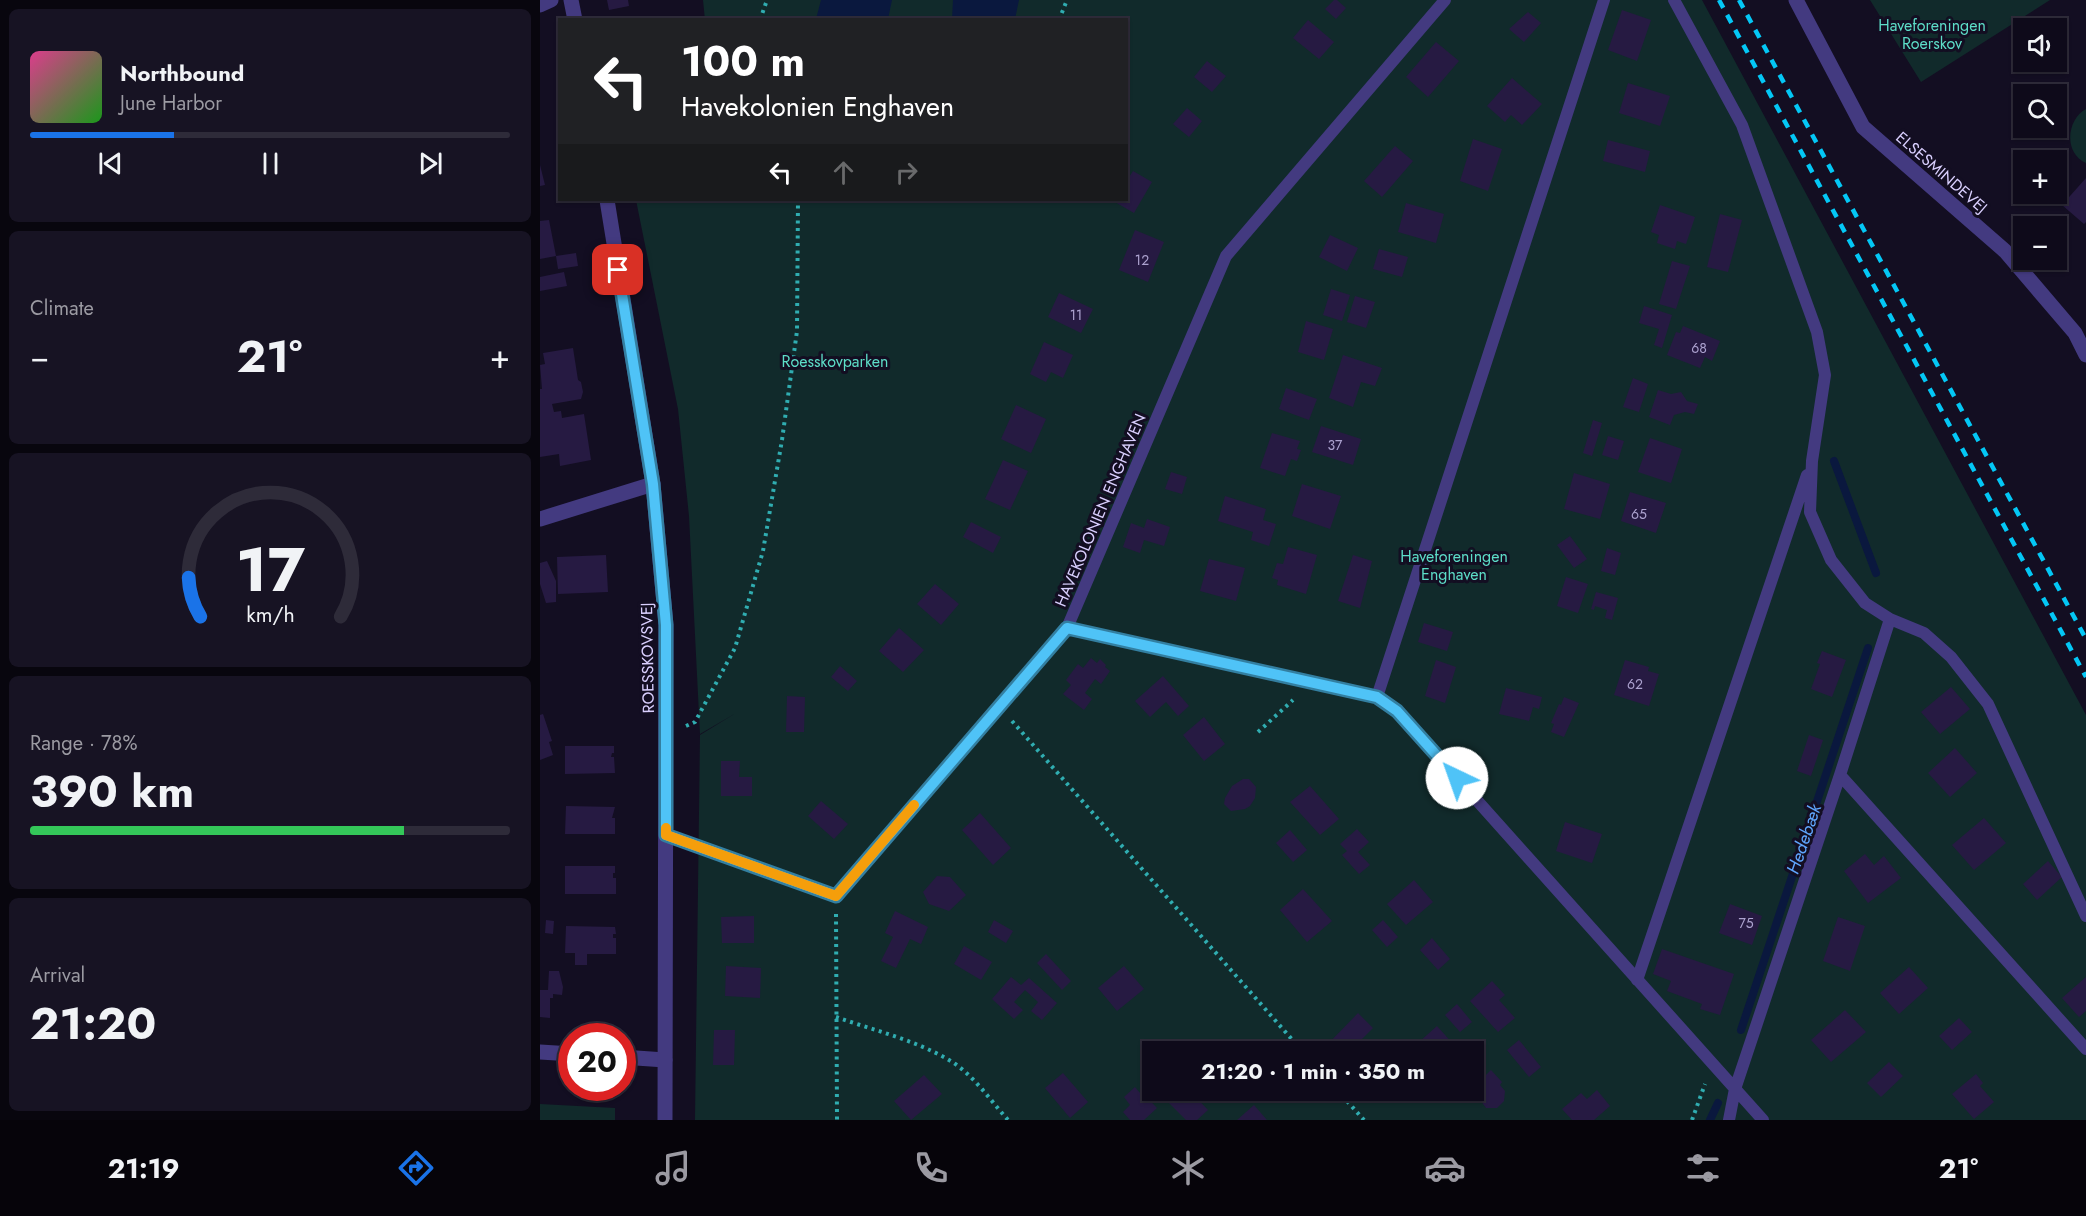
<!DOCTYPE html>
<html lang="en">
<head>
<meta charset="utf-8">
<style>
  body { margin:0; font-family:Jost,sans-serif; background:#171323; color:#f1f3f6; height:100vh; display:flex; flex-direction:column; font-size:22px; white-space:nowrap }
  * { box-sizing:border-box; margin:0 }
  p { font-size:20px; color:#9b9aa2 }
  .icon { flex:none; width:33px; height:33px; fill:none; stroke:currentColor; stroke-width:2; stroke-linecap:round; stroke-linejoin:round }
  .map { position:relative; flex:1; overflow:hidden }
  .side { display:flex; flex-direction:column; gap:9px; padding:9px; background:#08060e; width:540px }
  .side>* { flex:none }
  .banner { position:absolute; left:18px; top:18px; width:570px; height:183px; border-radius:0px; box-shadow:0 2px 4px #0004,0 0 0 2px #2e2b39; background:#202124; color:#fff; overflow:hidden }
  .fabs { position:absolute; left:1473px; top:18px; display:grid; gap:12px }
  .fabs a { display:grid; place-items:center; width:54px; height:54px; border-radius:0px; background:#0e0a1a; box-shadow:0 2px 4px #0004,0 0 0 2px #2e2b39; font-size:30px }
  .speed { position:absolute; left:18px; top:1023px; display:flex; gap:12px; font-size:30px; font-weight:700; text-align:center }
  .speed>* { display:grid; place-content:center; width:78px; height:78px; border-radius:50%; background:#0e0a1a; box-shadow:0 2px 4px #0004,0 0 0 2px #2e2b39; line-height:1 }
  .speed .limit { border:9px solid #d22; background:#fff; color:#111 }
  .pin { position:absolute; display:grid; place-items:center; width:51px; height:51px; color:#fff; margin:-26px; border-radius:12px; box-shadow:0 3px 9px #0006 }
  .me { position:absolute; width:66px; margin:-33px; rotate:318deg; stroke-linejoin:round; filter:drop-shadow(0 0 4px #0008) }
  .turn { display:flex; align-items:center; gap:21px; height:126px; padding:0 24px; font-size:27px }
  .turn .icon { width:78px; height:78px; stroke-width:2.5 }
  .turn b { display:block; font-size:42px; line-height:51px }
  .lanes { display:flex; align-items:center; height:57px; padding:0 24px; background:#0003; justify-content:center; gap:30px; direction:ltr }
  .lanes .off { opacity:.35 }
  .big { font-size:45px; font-weight:700; line-height:1.1 }
  .side .widget { flex:1; display:flex; flex-direction:column; justify-content:center; gap:9px; min-width:0; padding:0 21px; border-radius:9px; background:#171323 }
  .side .dial { align-items:center; gap:0 }
  .dial svg { height:156px; overflow:visible; fill:none; stroke:#2e2b39; stroke-width:7; stroke-linecap:round; text-anchor:middle }
  .dial text { fill:#f1f3f6; stroke:none }
  .song { display:flex; align-items:center; gap:18px }
  .cover { width:72px; height:72px; border-radius:9px; background:linear-gradient(135deg,hsl(330 70% 55%),hsl(120 70% 35%)) }
  .played { height:6px; border-radius:3px; background:linear-gradient(90deg,#1a73e8 30%,#2e2b39 30%) }
  .keys { display:flex; justify-content:space-around; direction:ltr }
  .heat { display:flex; justify-content:space-between; align-items:center; font-size:33px; direction:ltr }
  .charge { height:9px; border-radius:4px; background:linear-gradient(90deg,#34c759 78%,#2e2b39 0) }
  .trip { position:absolute; left:602px; top:1041px; width:342px; height:60px; border-radius:0px; background:#0e0a1a; box-shadow:0 2px 4px #0004,0 0 0 2px #2e2b39; font-weight:700; line-height:60px; text-align:center }
  .menu { display:flex; height:96px; justify-content:space-around; align-items:center; background:#06040a; color:#9b9aa2 }
  .menu .icon { width:42px; height:42px }
  .menu .active { color:#1a73e8 }
  .menu b { font-size:27px; color:#f1f3f6 }
  main { display:flex; flex:1; min-height:0 }
  .map>svg:first-child { display:block }
</style>
</head>
<body>
<main>
<section class="side">
<div class="widget">
<div class="song"><i class="cover"></i><div><b>Northbound</b><p>June Harbor</p></div></div>
<div class="played"></div>
<div class="keys"><svg class="icon" aria-label="previous" viewBox="0 0 24 24"><path d="M18 5L8 12l10 7zM5 5v14"/></svg><svg class="icon" aria-label="pause" viewBox="0 0 24 24"><path d="M8 5v14M16 5v14"/></svg><svg class="icon" aria-label="next" viewBox="0 0 24 24"><path d="M6 5l10 7-10 7zM19 5v14"/></svg></div>
</div>
<div class="widget"><p>Climate</p>
<div class="heat"><a>−</a><b class="big">21°</b><a>+</a></div>
</div>
<div class="widget dial"><svg viewBox="0 0 100 80">
<path d="M14 69A42 42 0 1 1 86 69"/>
<path d="M14 69A42 42 0 0 1 8 49" stroke="#1a73e8"/>
<text x="50" y="56" font-size="32" font-weight="700">17</text>
<text x="50" y="72" font-size="11">km/h</text>
</svg></div>
<div class="widget"><p>Range · 78%</p><b class="big">390 km</b><div class="charge"></div></div>
<div class="widget"><p>Arrival</p><b class="big">21:20</b></div>
</section>
<div class="map">
<svg width="1546" height="1120" viewBox="0 0 1546 1120">
  <rect width="100%" height="100%" fill="#130e22"/>
  <!-- green -->
  <path fill="#112a2b" fill-rule="evenodd" d="M163 0H1162L1546 715V1120H155L160 735 196 713 160 734 149 516 138 409 96 200H586V20H165ZM612 1052H933V1090H612Z
    M1330 0H1510L1381 82Z
    M1546 109V163C1523 153 1527 119 1546 109Z
    M0 1104 75 1108V1120H0Z"/>
  <!-- water -->
  <path fill="#0a183e" d="M281 0H352L348 19H276Z
    M413 0H479L475 19H412Z"/>
  <g fill="none" stroke-linecap="round" stroke-linejoin="round">
    <!-- stream -->
    <path stroke="#0a183e" stroke-width="8" d="M1294 461 1336 573
      M1201 1030 1328 648
      M1170 1120 1178 1103"/>
  </g>
  <!-- building -->
  <path fill="#261a42" d="M67 0H88L89 6 69 10Z
    M794 0H797L806 8 796 19 785 9Z
    M1082 10 1111 20 1097 61 1068 50Z
    M988 12 1001 23 984 42 969 29Z
    M768 20 794 42 779 59 753 38Z
    M896 42 919 61 888 97 866 77Z
    M667 61 686 76 672 92 654 77Z
    M972 78 1002 104 982 125 971 115 965 122 947 106Z
    M1088 83 1130 96 1120 126 1079 113Z
    M647 108 662 121 649 137 633 124Z
    M933 139 962 149 948 191 920 181Z
    M1068 140 1110 151 1105 172 1063 161Z
    M855 146 873 161 842 197 824 181Z
    M0 165 5 185 0 186Z
    M593 171 612 182 594 213 575 202 576 200H586V182Z
    M1546 178V222L1544 224 1522 205Z
    M866 203 904 214 896 243 858 232Z
    M1120 205 1155 217 1146 244 1137 241 1135 249 1117 243 1119 235 1111 232Z
    M1180 214 1202 220 1188 272 1167 267Z
    M9 220 16 256 0 259V221Z
    M595 230 624 242 608 282 579 270Z
    M790 235 818 248 807 271 779 257Z
    M839 249 868 257 862 277 833 269Z
    M36 253 38 266 18 269 16 256Z
    M1132 261 1150 266 1136 309 1119 304Z
    M24 272 27 286 0 291V277Z
    M791 289 810 295 802 321 783 315Z
    M519 293 553 309 541 333 508 317Z
    M815 296 835 302 826 328 807 322Z
    M1104 306 1132 315 1122 348 1114 345 1119 329 1099 323Z
    M766 321 793 329 784 360 758 352Z
    M1143 326 1180 341 1172 361 1165 357 1160 368 1127 355 1136 332 1140 333Z
    M504 342 533 355 523 378 511 372 506 382 490 374Z
    M33 348 38 380 41 382 43 392 41 399 12 404 14 412 21 411 22 418 44 414 51 460 20 466 19 454 0 457V389H2L0 365 5 364 3 353Z
    M803 355 842 368 835 386 821 382 813 407 789 398Z
    M1093 378 1108 384 1099 412 1083 407Z
    M746 388 777 399 769 420 739 409Z
    M1118 390 1131 394 1141 392 1147 401 1158 404 1154 414 1145 412 1134 415 1130 425 1109 417Z
    M476 405 506 419 491 453 461 439Z
    M1053 420 1062 423 1052 456 1043 453Z
    M781 426 821 439 813 465 772 452Z
    M732 433 760 441 757 449 761 450 757 461 751 459 745 476 720 468Z
    M1068 436 1084 441 1078 460 1062 455Z
    M1110 438 1142 449 1131 483 1098 472Z
    M463 460 488 471 470 510 445 499Z
    M631 472 647 477 642 494 625 489Z
    M1034 473 1070 484 1060 519 1024 509Z
    M762 484 801 496 790 529 752 516Z
    M1090 492 1126 503 1116 533 1081 521Z
    M685 496 726 509 723 520 736 524 729 546 711 540 713 532 678 521Z
    M607 519 630 527 624 546 604 540 600 553 583 547 591 523 604 528Z
    M431 522 461 537 453 553 423 537Z
    M1030 536 1047 559 1034 568 1017 545Z
    M748 547 777 555 766 594 737 585 738 580 732 578 737 563 743 564Z
    M1067 548 1081 553 1075 575 1061 571Z
    M66 555 68 592 18 594 17 557Z
    M813 555 832 561 820 608 798 601Z
    M669 559 705 568 696 601 660 591Z
    M7 561 16 581V602L6 603 0 584V563Z
    M1026 577 1048 584 1038 613 1017 606Z
    M395 584 419 604 401 625 377 604Z
    M1056 592 1078 598 1072 620 1065 618 1067 610 1055 606 1054 610 1051 609Z
    M884 623 913 632 907 651 878 642Z
    M359 628 384 650 363 672 339 651Z
    M1282 651 1306 660 1292 697 1271 689 1280 664 1277 663Z
    M551 658 557 663 560 659 566 665 565 667 570 671 561 684 555 679 545 693 552 699 544 710 523 694 531 685 526 680 538 664 543 668Z
    M896 660 916 667 905 703 885 696Z
    M1085 660 1109 667 1108 671 1119 674 1109 706 1074 695Z
    M300 666 317 681 308 691 291 677Z
    M623 676 649 706 638 716 626 702 610 717 595 701Z
    M1411 687 1430 709 1400 734 1381 712Z
    M966 688 1002 697 999 709 993 707 989 721 959 714Z
    M247 696 265 697 264 732H246Z
    M1024 697 1039 703 1024 737 1011 732 1014 724 1011 723 1019 704 1021 705Z
    M3 714 12 741 9 742 13 755 0 760V715Z
    M664 717 685 744 664 761 643 735Z
    M1269 735 1283 740 1271 776 1257 771Z
    M25 746H74V753H72L71 757H74L75 773 25 774Z
    M1415 748 1437 773 1410 797 1388 773Z
    M181 761H200L199 777H212V796H181Z
    M703 779H709L716 787 715 798 710 806 705 809 691 811 684 804 685 798 692 786Z
    M770 786 799 819 780 835 750 802Z
    M281 801 308 824 294 839 268 816Z
    M26 806 75 807 72 818H75V834H25Z
    M440 813 471 848 453 865 422 830Z
    M1444 818 1466 843 1434 870 1412 845Z
    M1025 822 1062 834 1052 863 1016 851Z
    M817 829 829 842 818 852 830 865 819 874 802 855 807 851 800 844Z
    M750 830 767 850 753 862 736 843Z
    M1325 854 1334 865 1344 856 1361 878 1328 903 1304 871Z
    M1508 861 1522 877 1497 900 1483 884Z
    M25 866H75V873H73V878H76V894H25Z
    M397 876 410 877 426 895 409 911 389 904 383 892Z
    M874 880 893 902 866 925 847 904Z
    M763 889 792 921 767 942 740 910Z
    M1190 904 1222 916 1212 945 1179 933Z
    M355 911 388 927 381 944 370 939 356 968 341 961 353 937 345 933Z
    M214 916V943H182L181 917Z
    M1298 917 1325 926 1310 971 1283 961Z
    M6 920 14 921 13 934 5 933Z
    M454 920 473 931 466 943 448 932Z
    M843 920 858 937 847 947 832 930Z
    M26 926 75 927 76 934H73V938H76V954H47V965H35V953H25Z
    M892 938 910 959 898 970 880 950Z
    M424 946 452 962 441 980 414 964Z
    M1122 949 1194 974 1180 1015 1160 1009 1162 1004 1127 991 1131 981 1113 974Z
    M506 954 531 981 522 990 497 963Z
    M186 966 221 968 220 998 185 996Z
    M584 966 604 989 577 1011 558 988Z
    M1369 967 1388 988 1359 1014 1340 993Z
    M9 971H19L23 987 22 995 13 994V998H10V1018L0 1017V990H8Z
    M471 977 481 985 489 978 517 1003 502 1020 491 1011 498 1002 485 990 474 1002 483 1010 474 1019 452 999Z
    M1546 977V1011L1539 1017 1522 998Z
    M952 981 965 995 959 1000 975 1018 958 1032 930 1001Z
    M917 1004 932 1022 920 1032 905 1015Z
    M1305 1010 1326 1032 1291 1062 1271 1040Z
    M818 1013 833 1028 818 1043 827 1052H792L786 1046Z
    M1419 1018 1432 1032 1412 1050 1399 1036Z
    M897 1026 914 1045 907 1052H868Z
    M174 1030H195L194 1065H173Z
    M979 1040 1001 1067 989 1077 967 1050Z
    M1349 1062 1363 1076 1341 1097 1327 1083Z
    M951 1070 962 1082 960 1085 965 1091 964 1101 957 1108H946L941 1101 923 1100 925 1090H933V1079L935 1077 943 1078Z
    M523 1073 548 1102 530 1118 505 1088Z
    M1436 1074 1443 1083 1440 1086 1454 1102 1434 1119 1412 1094Z
    M384 1075 402 1094 371 1120 354 1101Z
    M595 1087 600 1093 602 1092 617 1108 604 1120H590L583 1112 590 1105 584 1097Z
    M630 1090H649L668 1110 657 1120H646L623 1097Z
    M1057 1090 1070 1106 1054 1120H1032L1022 1109 1041 1093 1047 1099Z
    M714 1105 727 1120H697Z"/>
  <g fill="none" stroke-linecap="round" stroke-linejoin="round">
    <!-- path -->
    <path stroke="#30adb1" stroke-width="4" stroke-dasharray="3 4.5" stroke-linecap="butt" d="M220 20 227 0
      M519 20 527 0
      M472 721 763 1052
      M146 726 155 722 195 648 223 551 242 440 257 331 258 200
      M718 732 753 700
      M296 914 297 1120
      M296 1017C333 1030 375 1040 409 1060 433 1074 450 1100 468 1120
      M797 1090 824 1120
      M1152 1120 1165 1084"/>
    <!-- service -->
    <path stroke="#433a80" stroke-width="12" d="M1134 0 1202 125 1277 332 1285 375 1272 461 1270 512 1291 560 1325 603 1350 619 1384 633 1411 657 1448 704 1546 916
      M527 628 837 697 857 711 1223 1120
      M837 697 1064 0
      M1300 775 1546 1049
      M126 835 296 896 527 628 686 256 905 0
      M1097 980 1267 475
      M1189 1120 1195 1089 1300 775 1350 619"/>
    <!-- minor -->
    <path stroke="#433a80" stroke-width="15" d="M1256 0 1323 127 1465 251 1535 333 1546 355
      M0 5 11 0
      M0 519 113 484
      M0 1052 32 1054
      M82 1057 125 1060"/>
    <!-- tertiary -->
    <path stroke="#433a80" stroke-width="15" d="M31 0 35 20
      M67 200 113 484 126 625 125 1120"/>
    <!-- rail -->
    <path stroke="#04c7f5" stroke-width="4.5" stroke-dasharray="9 8" stroke-linecap="butt" d="M1179 0 1546 677
      M1199 0 1546 639"/>
  </g>
  <g fill="none" stroke-linecap="round" stroke-linejoin="round">
    <defs>
      <path id="route" d="M78 270 113 484 126 625V835L296 896 527 628 837 697 857 711 917 778"/>
    </defs>
    <!-- route casing -->
    <use href="#route" stroke="#337fa1" stroke-width="15"/>
    <!-- route -->
    <use href="#route" stroke="#4fc3f7" stroke-width="10"/>
    <!-- slow -->
    <path stroke="#f59e0b" stroke-width="10" d="M126 828V835L296 896 374 805"/>
  </g>
  <g text-anchor="middle" stroke-width="6" stroke-linejoin="round" paint-order="stroke">
    <!-- number labels -->
    <g font-size="14" fill="#aca2cf">
      <text x="602" y="265">12</text>
      <text x="536" y="320">11</text>
      <text x="1159" y="353">68</text>
      <text x="795" y="450">37</text>
      <text x="1099" y="519">65</text>
      <text x="1095" y="689">62</text>
      <text x="1206" y="928">75</text>
    </g>
    <!-- park labels -->
    <g font-size="16" fill="#5dddc8" stroke="#130e22">
      <text x="1392" y="31">Haveforeningen<tspan x="1392" dy="18">Roerskov</tspan></text>
      <text x="295" y="367">Roesskovparken</text>
      <text x="914" y="562">Haveforeningen<tspan x="914" dy="18">Enghaven</tspan></text>
    </g>
    <!-- street labels -->
    <g font-size="16" fill="#d9cffe" stroke="#130e22">
      <text transform="translate(1402 172) rotate(41)" y="6">ELSESMINDEVEJ</text>
      <text transform="translate(560 510) rotate(-67)" y="6">HAVEKOLONIEN ENGHAVEN</text>
      <text transform="translate(107 658) rotate(-91)" y="6">ROESSKOVSVEJ</text>
    </g>
    <!-- water labels -->
    <g font-size="18" font-style="italic" fill="#5fa5fc" stroke="#130e22">
      <text transform="translate(1264 839) rotate(-71)" y="6">Hedebæk</text>
    </g>
  </g>
</svg>
<div class="fabs">
<a><svg class="icon" aria-label="sound" viewBox="0 0 24 24"><path d="M4 9h4l5-4v14l-5-4H4zM17 9q2 3 0 6"/></svg></a>
<a><svg class="icon" aria-label="search" viewBox="0 0 24 24"><circle cx="10" cy="10" r="6"/><path d="M15 15l6 6"/></svg></a>
<a>+</a>
<a>−</a>
</div>
<div class="speed"><div class="limit">20</div></div>
<div class="pin" style="left:78px;top:270px;background:#d93025"><svg class="icon" aria-label="arrive" viewBox="0 0 24 24"><path d="M6 21V4h12l-3 4 3 4H6"/></svg></div>
<svg class="me" style="left:917px;top:778px" viewBox="-20 -20 40 40"><circle r="19" fill="#fff"/><path d="M0-13L10 11 0 6-10 11z" fill="#4fc3f7"/></svg>
<div class="trip">21:20 · 1 min · 350 m</div>
<div class="banner">
<div class="turn"><svg class="icon" aria-label="left" viewBox="0 0 24 24"><path d="M17 20v-9H6M10 6l-5 5 5 5"/></svg><div><b>100 m</b>Havekolonien Enghaven</div></div>
<div class="lanes"><svg class="icon" aria-label="left" viewBox="0 0 24 24"><path d="M17 20v-9H6M10 6l-5 5 5 5"/></svg><svg class="icon off" aria-label="ahead" viewBox="0 0 24 24"><path d="M12 20V5M6 11l6-6 6 6"/></svg><svg class="icon off" aria-label="right" viewBox="0 0 24 24"><path d="M7 20v-9h11M14 6l5 5-5 5"/></svg></div>
</div>
</div>
</main>
<nav class="menu">
<b>21:19</b>
<svg class="icon active" aria-label="directions" viewBox="0 0 24 24"><path d="M12 3l9 9-9 9-9-9zM9 14v-3h6M13 9l2 2-2 2"/></svg>
<svg class="icon" aria-label="music" viewBox="0 0 24 24"><path d="M9 18V5l10-2v13"/><circle cx="6" cy="18" r="3"/><circle cx="16" cy="16" r="3"/></svg>
<svg class="icon" aria-label="phone" viewBox="0 0 24 24"><path d="M5 4h4l2 5-3 2q2 4 5 5l2-3 5 2v4C11 20 4 13 5 4z"/></svg>
<svg class="icon" aria-label="climate" viewBox="0 0 24 24"><path d="M12 3v18M4 7l16 10M4 17L20 7"/></svg>
<svg class="icon" aria-label="car" viewBox="0 0 24 24"><path d="M5 17H2v-5l4-1 3-4h7l3 4 3 1v5h-3M9 17h6M6 11h13"/><circle cx="7" cy="17" r="2"/><circle cx="17" cy="17" r="2"/></svg>
<svg class="icon" aria-label="filters" viewBox="0 0 24 24"><path d="M4 7h16M4 17h16"/><circle cx="9" cy="7" r="2"/><circle cx="15" cy="17" r="2"/></svg>
<b>21°</b>
</nav>
</body>
</html>
